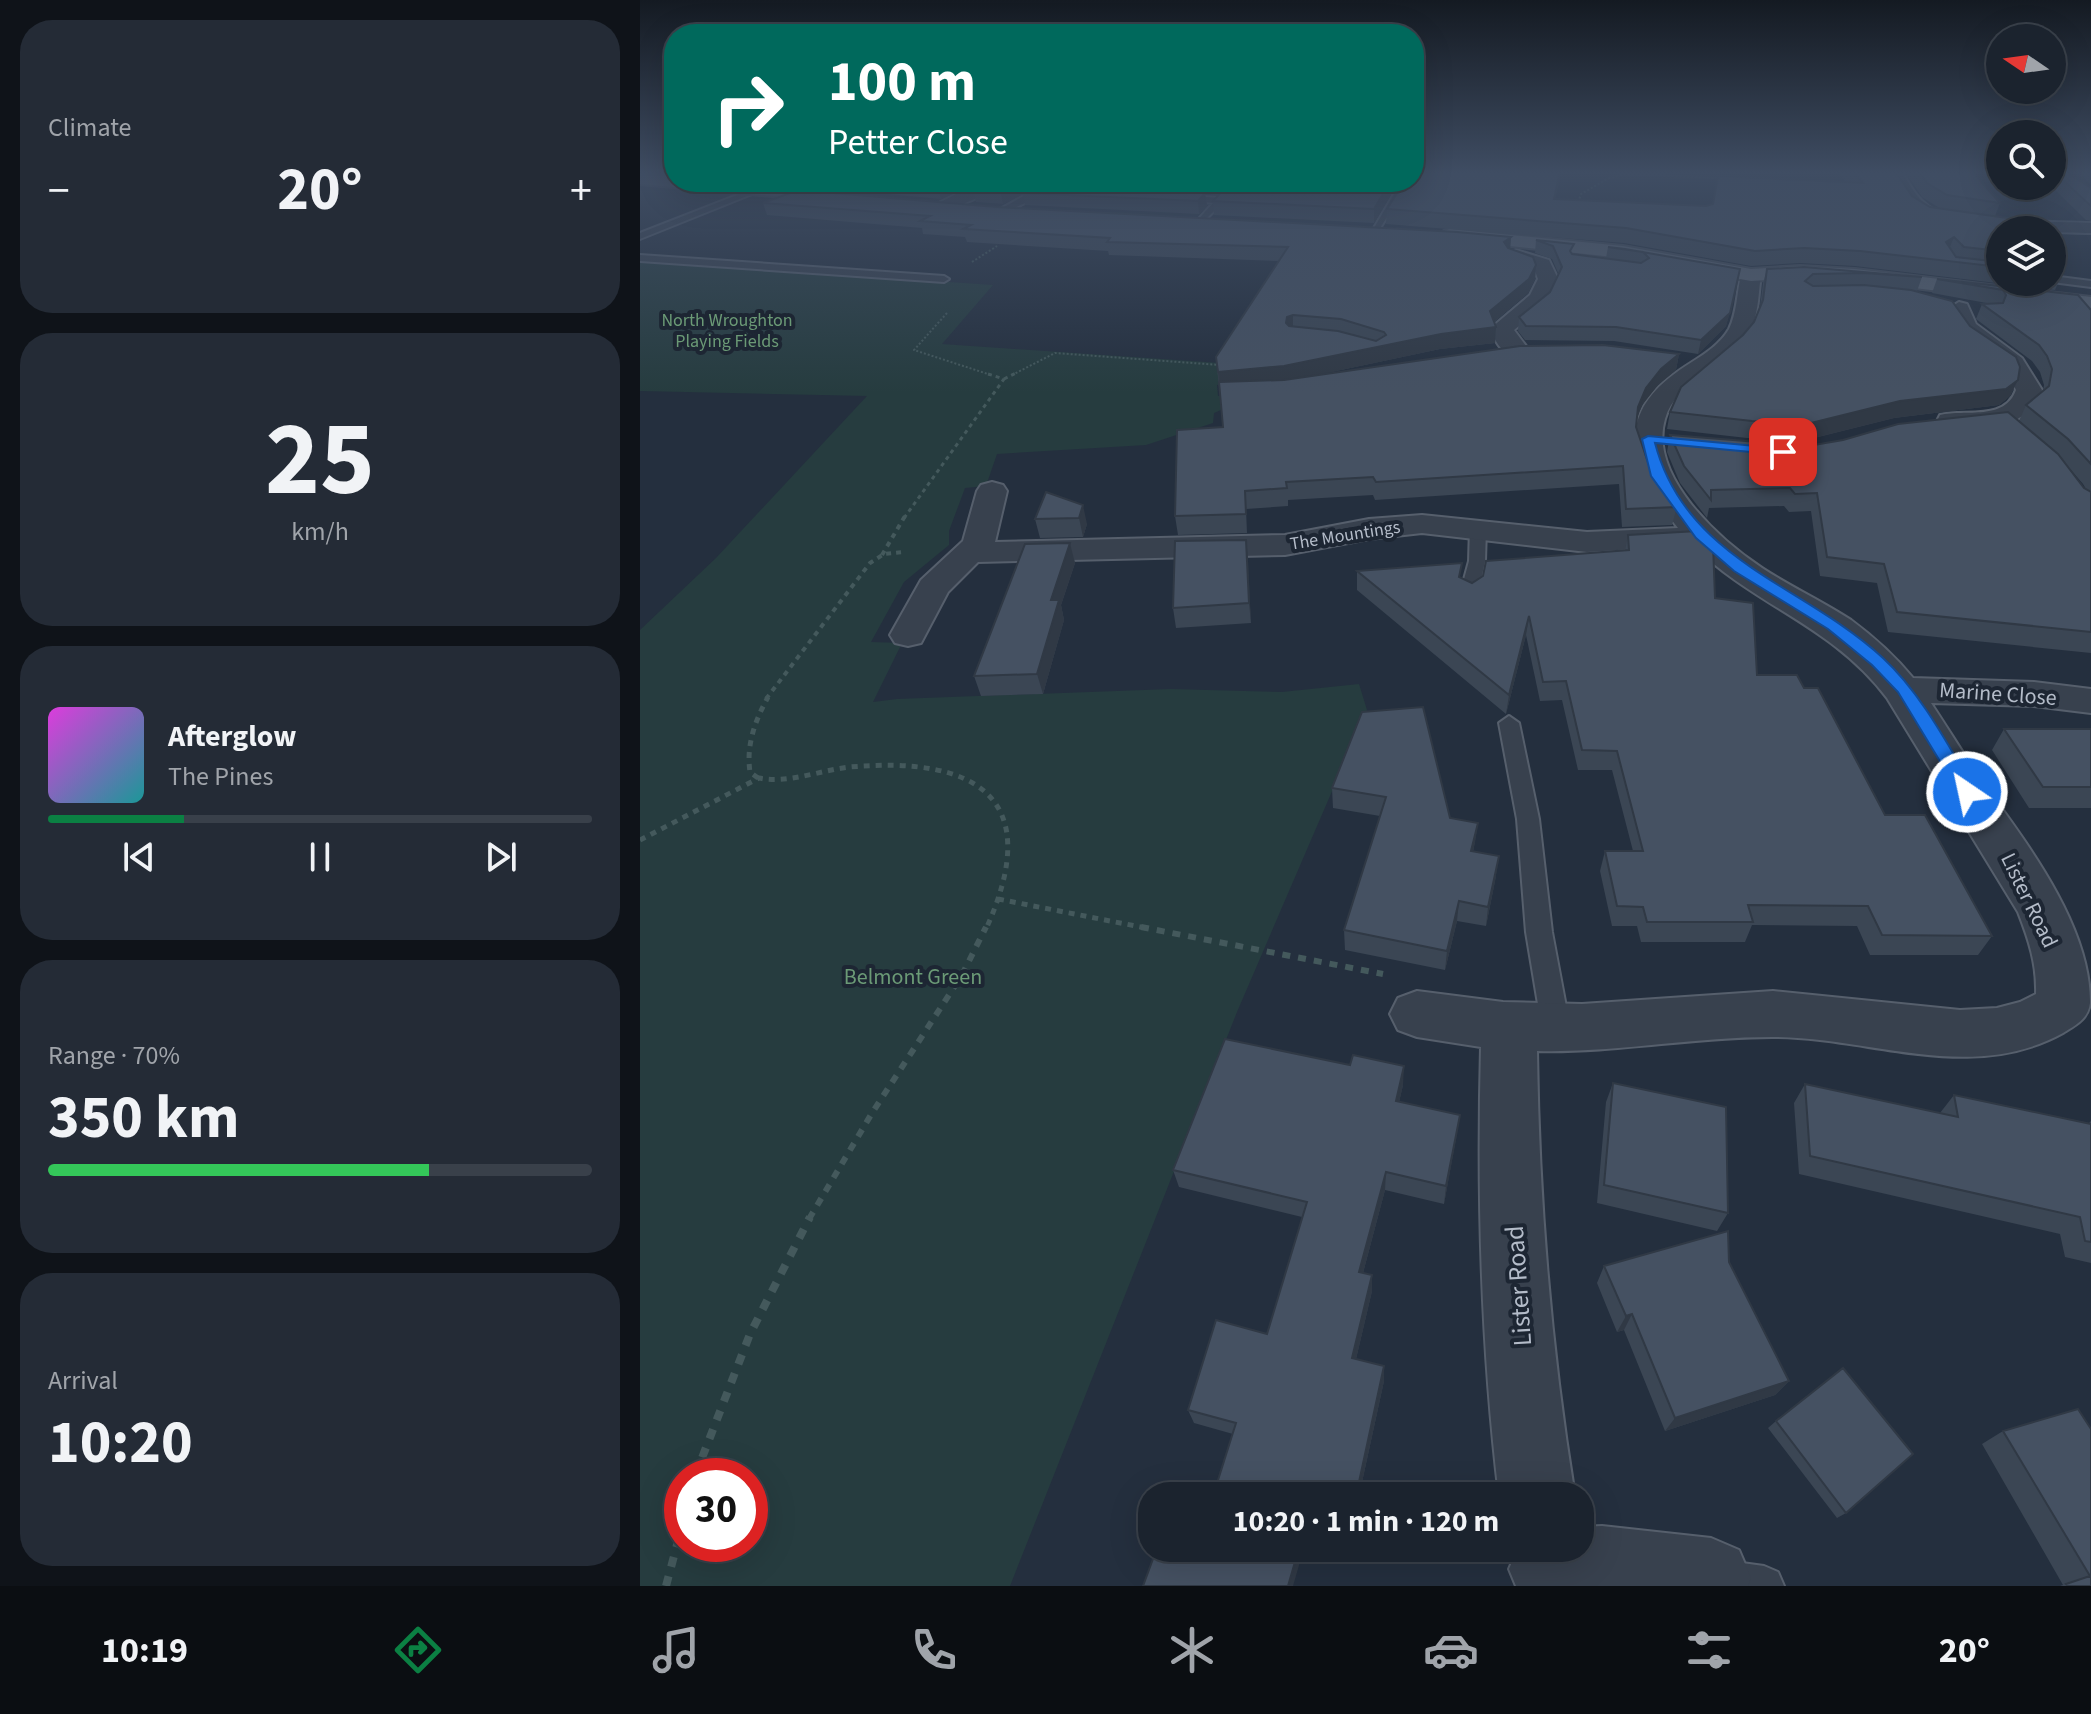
<!DOCTYPE html>
<html lang="en">
<head>
<meta charset="utf-8">
<style>
  body { margin:0; font-family:"Source Sans 3",sans-serif; background:#242b36; color:#f1f3f6; height:100vh; display:flex; flex-direction:column; font-size:30px; white-space:nowrap }
  * { box-sizing:border-box; margin:0 }
  p { font-size:26px; color:#a0a4aa }
  .icon { flex:none; width:44px; height:44px; fill:none; stroke:currentColor; stroke-width:2; stroke-linecap:round; stroke-linejoin:round }
  .map { position:relative; flex:1; overflow:hidden }
  .side { display:flex; flex-direction:column; gap:20px; padding:20px; background:#0f1319; width:640px }
  .side>* { flex:none }
  .hud { position:absolute; left:24px; top:24px; width:760px; height:168px; border-radius:32px; box-shadow:0 8px 32px #0002,0 0 0 2px #39404a; background:#00695c; color:#fff; overflow:hidden }
  .needle { width:52px; rotate:283deg }
  .tools { position:absolute; left:1346px; top:24px; display:grid; gap:16px }
  .tools a { display:grid; place-items:center; width:80px; height:80px; border-radius:50%; background:#1b232e; box-shadow:0 8px 32px #0002,0 0 0 2px #39404a; font-size:40px }
  .speed { position:absolute; left:24px; top:1458px; display:flex; gap:16px; font-size:40px; font-weight:700; text-align:center }
  .speed>* { display:grid; place-content:center; width:104px; height:104px; border-radius:50%; background:#1b232e; box-shadow:0 8px 32px #0002,0 0 0 2px #39404a; line-height:1 }
  .speed .limit { border:12px solid #d22; background:#fff; color:#111 }
  .pin { position:absolute; display:grid; place-items:center; width:68px; height:68px; color:#fff; margin:-34px; border-radius:16px; box-shadow:0 4px 12px #0006 }
  .me { position:absolute; width:88px; margin:-44px; rotate:326deg; stroke-linejoin:round; filter:drop-shadow(0 0 6px #0008) }
  .turn { display:flex; align-items:center; gap:28px; height:168px; padding:0 32px; font-size:36px }
  .turn .icon { width:104px; height:104px; stroke-width:2.5 }
  .turn b { display:block; font-size:56px; line-height:68px }
  .big { font-size:60px; font-weight:700; line-height:1.1 }
  .side .tile { flex:1; display:flex; flex-direction:column; justify-content:center; gap:12px; min-width:0; padding:0 28px; border-radius:32px; background:#242b36 }
  .side .dial { align-items:center; gap:0 }
  .dial b { font-size:104px; line-height:1 }
  .song { display:flex; align-items:center; gap:24px }
  .cover { width:96px; height:96px; border-radius:12px; background:linear-gradient(135deg,hsl(300 70% 55%),hsl(180 70% 35%)) }
  .played { height:8px; border-radius:4px; background:linear-gradient(90deg,#0b8043 25%,#39404a 25%) }
  .keys { display:flex; justify-content:space-around; direction:ltr }
  .heat { display:flex; justify-content:space-between; align-items:center; font-size:44px; direction:ltr }
  .charge { height:12px; border-radius:6px; background:linear-gradient(90deg,#34c759 70%,#39404a 0) }
  .trip { position:absolute; left:498px; top:1482px; width:456px; height:80px; border-radius:32px; background:#1b232e; box-shadow:0 8px 32px #0002,0 0 0 2px #39404a; font-weight:700; line-height:80px; text-align:center }
  .tabs { display:flex; height:128px; justify-content:space-around; align-items:center; background:#0b0e12; color:#a0a4aa }
  .tabs .icon { width:56px; height:56px }
  .tabs .on { color:#0b8043 }
  .tabs b { font-size:36px; color:#f1f3f6 }
  main { display:flex; flex:1; min-height:0 }
  .map>svg:first-child { display:block }
</style>
</head>
<body>
<main>
<section class="side">
<div class="tile"><p>Climate</p>
<div class="heat"><a>−</a><b class="big">20°</b><a>+</a></div>
</div>
<div class="tile dial"><b>25</b><p>km/h</p></div>
<div class="tile">
<div class="song"><i class="cover"></i><div><b>Afterglow</b><p>The Pines</p></div></div>
<div class="played"></div>
<div class="keys"><svg class="icon" aria-label="previous" viewBox="0 0 24 24"><path d="M18 5L8 12l10 7zM5 5v14"/></svg><svg class="icon" aria-label="pause" viewBox="0 0 24 24"><path d="M8 5v14M16 5v14"/></svg><svg class="icon" aria-label="next" viewBox="0 0 24 24"><path d="M6 5l10 7-10 7zM19 5v14"/></svg></div>
</div>
<div class="tile"><p>Range · 70%</p><b class="big">350 km</b><div class="charge"></div></div>
<div class="tile"><p>Arrival</p><b class="big">10:20</b></div>
</section>
<div class="map">
<svg width="1451" height="1586" viewBox="0 0 1451 1586">
  <rect width="100%" height="100%" fill="#242f3e"/>
  <!-- green -->
  <path fill="#263c3f" fill-rule="evenodd" d="M0 261 353 285 302 344 581 363 685 373 689 377 577 385 578 396 587 395 588 407 574 413 573 423 506 445 357 454 346 486 325 488 309 531V545L264 582 231 642 262 643 233 702 257 699 531 689 642 692 719 684 727 710 597 1012 370 1586H0V630L76 558 227 396 0 391ZM42 1476H110V1544H42Z"/>
  <g fill="none" stroke-linecap="round" stroke-linejoin="round">
    <defs>
      <path id="service" d="M761 182H769L737 233H731Z
        M115 188 122 190 0 239V233Z
        M398 188 412 190 362 214 355 212Z
        M539 195 580 198 584 201 559 226 555 223 573 203 536 199Z
        M0 255 304 276 309 279 304 282 0 261Z
        M1412 276 1451 281V287L1412 282Z
        M838 523 846 528 845 561 838 594 829 599 820 594 829 561 830 528Z
        M869 716 879 723 899 819 912 932 930 1028 926 1036 916 1040 906 1036 902 1028 886 932 877 819 859 723Z
        M1080 1560 1124 1566 1138 1572 1144 1586H1062L1060 1580 1066 1566Z"/>
      <path id="minor" d="M1245 171H1261C1269 183 1276 198 1288 206 1313 224 1417 221 1451 223V233C1418 232 1297 232 1274 212 1262 202 1254 185 1245 171Z
        M349 182H375L306 211 300 212 291 207 326 189Z
        M876 250 909 260 918 279 907 303 874 330 889 350 885 355C867 360 855 345 851 328L890 295 898 279 894 268 869 260 866 256Z
        M1111 269 1121 275C1118 294 1119 317 1108 334 1088 368 1036 380 1025 419 1008 476 1080 540 1122 568 1151 587 1182 601 1211 620 1234 637 1255 656 1273 678L1394 682 1451 689V713L1394 706 1291 703C1309 730 1325 757 1344 784 1386 842 1451 926 1450 1003 1448 1019 1436 1025 1423 1033 1331 1084 1230 1037 1132 1037 1053 1037 976 1053 897 1051 899 1201 911 1349 935 1496H859C841 1347 837 1197 841 1047L777 1037 758 1030 750 1014 758 998 777 991 863 1002 942 1004 1133 991 1320 1010 1357 1008 1380 1002 1396 994C1397 965 1389 940 1378 912L1247 698C1191 624 1115 607 1053 545L947 552 782 533 729 539 645 555 338 562 308 592 281 643 268 646 255 643 250 635 281 580 323 541 337 491 341 485 352 482 363 485 367 491 355 542 645 535 729 519 782 515 947 532 1038 528C997 477 969 423 1033 375 1051 361 1077 350 1089 329 1097 313 1097 292 1101 275Z
        M1319 302 1327 304 1336 324 1382 358 1402 390C1389 429 1336 435 1300 427L1297 421 1300 415C1326 409 1365 421 1376 390 1362 353 1315 347 1308 309Z
        M962 1526 1071 1538 1099 1550 1111 1578 1108 1586H876L869 1569 878 1548H940V1527Z"/>
      <path id="primary" d="M0 174 34 177V182H87L211 193 219 198 211 203 0 184Z
        M810 229 983 246 1111 269 1160 266 1215 269 1451 297V309L1215 281 1160 278 1111 281 983 258 804 239 801 235 804 231Z"/>
    </defs>
    <!-- service casing -->
    <use href="#service" stroke="#565f6c" stroke-width="4"/>
    <!-- minor casing -->
    <use href="#minor" stroke="#565f6c" stroke-width="4"/>
    <!-- primary casing -->
    <use href="#primary" stroke="#414a57" stroke-width="4"/>
    <!-- path-far5 -->
    <path stroke="#44595c" stroke-width="2" stroke-dasharray="2 2" stroke-linecap="butt" d="M944 204 939 200 941 194 967 179 984 174 1079 178 1088 176 1089 171
      M332 262 357 246
      M307 313 274 350 351 375
      M372 375 415 353 580 365"/>
    <!-- path-far4 -->
    <path stroke="#44595c" stroke-width="3" stroke-dasharray="4 4" stroke-linecap="butt" d="M364 379 376 373
      M264 518 364 379 345 373"/>
    <!-- path-far3 -->
    <path stroke="#44595c" stroke-width="4" stroke-dasharray="5 5" stroke-linecap="butt" d="M242 555 265 516
      M126 699 230 563 244 554 263 552"/>
    <!-- path-far2 -->
    <path stroke="#44595c" stroke-width="5" stroke-dasharray="6 6" stroke-linecap="butt" d="M118 778 110 772C106 745 115 721 128 697
      M0 840 119 778C148 784 181 770 210 767 336 756 406 797 346 929
      M358 899 511 929"/>
    <!-- path-far1 -->
    <path stroke="#44595c" stroke-width="6" stroke-dasharray="8 8" stroke-linecap="butt" d="M501 927 743 974
      M169 1219 232 1113 322 975 346 927"/>
    <!-- path -->
    <path stroke="#44595c" stroke-width="8" stroke-dasharray="10 10" stroke-linecap="butt" d="M55 1476 110 1334 170 1217
      M26 1586 42 1526"/>
    <!-- service -->
    <use href="#service" fill="#38414e" fill-rule="evenodd"/>
    <!-- minor -->
    <use href="#minor" fill="#38414e" fill-rule="evenodd"/>
    <!-- primary -->
    <use href="#primary" fill="#56606e" fill-rule="evenodd"/>
  </g>
  <!-- wall -->
  <path fill="#3b4654" fill-rule="evenodd" d="M1197 171H1255L1272 196 1290 207 1301 209 1282 197 1265 171H1332L1360 203 1355 216 1360 230V282H1412V262L1422 274 1415 290 1215 266 1160 263 1111 266 984 243 746 224 747 209 919 182 915 199 1066 206 1206 182Z
    M1412 171 1431 175 1451 188V221L1446 220 1411 186H1412Z
    M1438 171H1451V185Z
    M193 182H341L301 199 195 189Z
    M348 182H758L734 223 574 215 573 201 579 195 565 194 567 206 559 214 385 205 383 194 363 204 336 202 332 188Z
    M123 203 356 207 871 237 870 249 896 265 895 279 888 293 854 322 856 327 855 343 800 349 682 374 1039 354 1036 370 1018 385 1002 405 997 418 996 427 1010 468 1037 507 1032 525 982 527 979 484 735 500 733 495 648 500V506L606 509 607 533 538 535 535 516 583 427 576 357 639 261 469 255 468 251 327 242 325 237 283 234 282 228 127 215Z
    M896 240 932 254 966 258 968 247 985 249 1100 269 1086 326 1058 354 974 341 885 340 878 331 879 317 910 292 919 275 912 259 895 253Z
    M1164 267 1282 277 1277 291 1330 326 1378 380 1370 396 1359 405 1254 418 1166 440 1107 438 1027 429 1030 412 1114 322 1120 307 1123 283 1127 269Z
    M1297 279 1438 295 1451 310V653L1248 632 1237 583 1180 576 1171 511 1149 512 1144 506 1069 508 1067 518 1040 483 1027 452 1030 435 1168 446 1379 421 1386 405 1403 391 1404 385 1400 372 1392 361 1336 319 1342 304H1352L1292 293ZM1424 462 1443 484 1446 489 1444 488Z
    M406 492 447 524 443 537 400 538 395 519Z
    M988 535 1075 598 1117 675 1164 688 1245 815 1352 936 1338 955H1230L1217 926 1112 925 1105 942H1001L997 926H972L960 871 965 851H993L972 770H938L922 700 900 701 886 635 866 714 717 590V571L821 578 832 583 985 551Z
    M606 540 611 623 536 628 533 608Z
    M430 543 435 563 421 605 424 620 403 694 341 696 334 676Z
    M722 712 810 818 838 823 833 852 856 876 846 926 817 921 805 970 705 950 704 930 740 816 693 808 692 788Z
    M1364 729H1451V808H1389L1352 750Z
    M973 1083 1088 1213 1077 1231 957 1203 966 1102Z
    M1165 1084 1300 1113 1314 1095 1449 1123 1451 1121V1263L1425 1257 1420 1234 1159 1174 1154 1103Z
    M763 1085 759 1102 820 1115 804 1204 745 1190 723 1273 732 1275V1291L716 1359 744 1366V1381L719 1496H573L593 1434 554 1423 548 1410 627 1334 662 1217 539 1187 533 1170Z
    M1089 1262 1149 1381 1135 1395 1025 1431 984 1330 977 1332 957 1283 964 1266Z
    M1136 1421 1206 1513 1197 1518 1128 1428Z
    M1451 1429V1586H1420L1423 1585 1342 1444 1363 1431Z"/>
  <!-- shaded-wall -->
  <path fill="#303945" d="M305 182H341L301 199 297 185Z
    M378 182H401V185L382 193 383 194 363 204 360 190Z
    M750 182H758L734 223V209Z
    M565 193 567 206 559 214 558 201Z
    M871 237 870 250 864 242Z
    M1314 237 1308 252 1306 242Z
    M896 265 895 279 888 293 849 326 850 311Z
    M1090 313 1086 326 1058 354 1061 340Z
    M653 315V330L646 323 647 317Z
    M856 327 855 343 800 349 645 382 579 388 578 372 801 334Z
    M1039 354 1036 370 1018 385 1002 405 995 424 998 407 1006 388 1021 369Z
    M1378 380 1370 396 1359 405 1254 418 1166 440 1171 423 1260 401Z
    M443 505 447 524 443 537 439 518Z
    M606 540 608 559 611 623 609 603Z
    M430 543 435 563 421 605 424 620 403 694 397 674 411 600Z
    M889 616 886 635 866 714 869 695Z
    M838 823 835 843 828 871 831 851Z
    M859 856 856 876 846 926 848 907Z
    M819 901 817 921 805 970 807 951Z
    M764 1066 763 1085 755 1120 756 1101Z
    M820 1115 817 1134 804 1204 806 1186Z
    M746 1172 745 1190 719 1288V1272Z
    M732 1275V1291L713 1372 712 1358Z
    M992 1314 984 1330 977 1332 986 1316Z
    M744 1366V1381L719 1496H716Z
    M1149 1381 1135 1395 1025 1431 1035 1418Z
    M659 1548H664L653 1586H648Z"/>
  <!-- building -->
  <path fill="#455162" stroke="#303945" stroke-width="2" fill-rule="evenodd" d="M774 171H920L914 199 1066 206 1073 204 1078 176 1223 183 1212 171H1255L1272 196 1290 207 1374 219 1384 230H1360V251L1324 247 1314 237 1306 242 1316 257 1360 262V267L1220 251 1164 248 1115 251 986 228 747 209 764 182H774Z
    M1278 171H1332L1360 203 1307 195 1287 183Z
    M1413 171H1428L1431 175 1451 188V206Z
    M262 182H305L297 185Z
    M348 182H378L360 190 332 188Z
    M580 182H750L734 209 573 201 586 187Z
    M400 184 565 193 558 201 382 193Z
    M158 190 356 207 817 232 871 237 864 242 868 248 893 257 896 265 889 279 850 311 856 327 801 334 644 366 578 372 576 357 648 247 467 242 470 238 323 229 331 225 280 221 290 216 123 203ZM653 315 701 319 744 332 746 335 736 341 698 331 649 326 646 323 647 317Z
    M896 240 934 244 930 251 932 254 1001 263 1009 258 1003 252 968 247 985 249 1100 269 1090 313 1061 340 976 327 886 326 879 317 910 292 922 267 913 246Z
    M1412 262 1422 274 1412 273Z
    M1164 267 1282 277 1224 273 1173 274 1165 281 1173 286 1224 285 1271 290 1312 301 1330 326 1376 357 1380 367 1378 380 1366 389 1260 401 1171 423 1112 421 1030 412 1041 387 1103 335 1114 322 1123 300 1127 269Z
    M1297 279 1438 295 1451 310V464L1428 439 1386 405 1409 386 1412 369 1407 356 1399 345 1342 304 1363 303 1366 295 1363 290Z
    M963 345 1039 354 1021 369 1006 388 998 407 996 427 1010 468 1037 507 986 509 983 466 736 482 733 477 646 482 647 488 605 491 606 514 535 516 537 430 583 427 579 382 644 380 880 346Z
    M1368 412 1418 454 1444 488 1451 492V632L1257 612 1244 564 1187 557 1177 493 1155 494 1150 488 1071 490V500L1044 466 1030 435 1168 446 1203 440 1258 424Z
    M406 492 443 505 439 518 395 519Z
    M1058 531 1073 544 1075 598 1113 603 1117 675H1157L1164 688H1178L1245 815H1285L1352 936 1242 935 1228 906 1108 905 1113 922H1007L1003 907 977 906 965 851H1003L977 751 942 750 926 681 903 682 889 616 869 695 717 571 822 563 819 577 832 583 843 576 846 561 989 550 988 535Z
    M606 540 609 603 533 608 535 541Z
    M430 543 411 600H419L397 674 334 676 385 544Z
    M783 707 810 818 838 823 831 851 859 856 848 907 819 901 807 951 704 930 746 797 692 788 722 712Z
    M1364 729H1451V787H1403Z
    M585 1039 710 1065 713 1055 764 1066 756 1101 820 1115 806 1186 746 1172 719 1272 732 1275 712 1358 744 1366 716 1496H573L596 1423 548 1410 576 1320 627 1334 667 1202 533 1170Z
    M973 1083 1086 1107 1088 1213 964 1185Z
    M1165 1084 1318 1117 1314 1095 1451 1124V1242L1445 1241 1440 1217 1170 1156Z
    M1088 1231 1089 1262 1149 1381 1035 1418 992 1314 986 1316 964 1266Z
    M1203 1368 1273 1454 1206 1513 1136 1421Z
    M1438 1409 1451 1429V1586H1428L1426 1584 1450 1576 1363 1431Z
    M517 1548H659L648 1586H503Z"/>
  <!-- sky -->
  <linearGradient id="sky" x2="0" y2="1"><stop stop-color="#141a22"/><stop offset="0.44" stop-color="#3f4d63"/><stop offset="1" stop-color="#3f4d63" stop-opacity="0"/></linearGradient>
  <rect width="1451" height="393" fill="url(#sky)"/>
  <!-- route -->
  <path fill="#1a73e8" stroke="#114b97" stroke-width="2" d="M1008 436 1147 449 1148 452 1143 455 1015 443C1046 561 1163 584 1243 658 1282 694 1309 747 1336 792L1334 796H1321L1258 692 1232 665 1188 629 1094 571 1056 538 1011 476 1002 439Z"/>
  <g text-anchor="middle" stroke-width="8" stroke-linejoin="round" paint-order="stroke">
    <!-- far-park labels -->
    <g font-size="18" fill="#6b9a76" stroke="#1d2633">
      <text x="87" y="326">North Wroughton<tspan x="87" dy="21">Playing Fields</tspan></text>
    </g>
    <!-- far-street labels -->
    <g font-size="18" fill="#b4bcc9" stroke="#1d2633">
      <text transform="translate(705 535) rotate(-9)" y="6">The Mountings</text>
    </g>
    <!-- street labels -->
    <g font-size="22" fill="#b4bcc9" stroke="#1d2633">
      <text transform="translate(1358 693) rotate(4)" y="8">Marine Close</text>
      <text transform="translate(1390 900) rotate(64)" y="8">Lister Road</text>
    </g>
    <!-- park labels -->
    <g font-size="22" fill="#6b9a76" stroke="#1d2633">
      <text x="273" y="984">Belmont Green</text>
    </g>
    <!-- near-street labels -->
    <g font-size="26" fill="#b4bcc9" stroke="#1d2633">
      <text transform="translate(878 1286) rotate(-94)" y="9">Lister Road</text>
    </g>
  </g>
</svg>
<div class="tools">
<a><svg class="needle" viewBox="-14 -14 28 28"><path d="M0-13l5 13h-10z" fill="#e53935"/><path d="M0 13l5-13h-10z" fill="#a0a4aa"/></svg></a>
<a><svg class="icon" aria-label="search" viewBox="0 0 24 24"><circle cx="10" cy="10" r="6"/><path d="M15 15l6 6"/></svg></a>
<a><svg class="icon" aria-label="layers" viewBox="0 0 24 24"><path d="M12 4l9 5-9 5-9-5zM3 14l9 5 9-5"/></svg></a>
</div>
<div class="speed"><div class="limit">30</div></div>
<div class="pin" style="left:1143px;top:452px;background:#d93025"><svg class="icon" aria-label="arrive" viewBox="0 0 24 24"><path d="M6 21V4h12l-3 4 3 4H6"/></svg></div>
<svg class="me" style="left:1327px;top:792px" viewBox="-20 -20 40 40"><circle r="17" fill="#1a73e8" stroke="#fff" stroke-width="3"/><path d="M0-11L8 9 0 5-8 9z" fill="#fff"/></svg>
<div class="trip">10:20 · 1 min · 120 m</div>
<div class="hud">
<div class="turn"><svg class="icon" aria-label="right" viewBox="0 0 24 24"><path d="M7 20v-9h11M14 6l5 5-5 5"/></svg><div><b>100 m</b>Petter Close</div></div>
</div>
</div>
</main>
<nav class="tabs">
<b>10:19</b>
<svg class="icon on" aria-label="directions" viewBox="0 0 24 24"><path d="M12 3l9 9-9 9-9-9zM9 14v-3h6M13 9l2 2-2 2"/></svg>
<svg class="icon" aria-label="music" viewBox="0 0 24 24"><path d="M9 18V5l10-2v13"/><circle cx="6" cy="18" r="3"/><circle cx="16" cy="16" r="3"/></svg>
<svg class="icon" aria-label="phone" viewBox="0 0 24 24"><path d="M5 4h4l2 5-3 2q2 4 5 5l2-3 5 2v4C11 20 4 13 5 4z"/></svg>
<svg class="icon" aria-label="climate" viewBox="0 0 24 24"><path d="M12 3v18M4 7l16 10M4 17L20 7"/></svg>
<svg class="icon" aria-label="car" viewBox="0 0 24 24"><path d="M5 17H2v-5l4-1 3-4h7l3 4 3 1v5h-3M9 17h6M6 11h13"/><circle cx="7" cy="17" r="2"/><circle cx="17" cy="17" r="2"/></svg>
<svg class="icon" aria-label="filters" viewBox="0 0 24 24"><path d="M4 7h16M4 17h16"/><circle cx="9" cy="7" r="2"/><circle cx="15" cy="17" r="2"/></svg>
<b>20°</b>
</nav>
</body>
</html>
